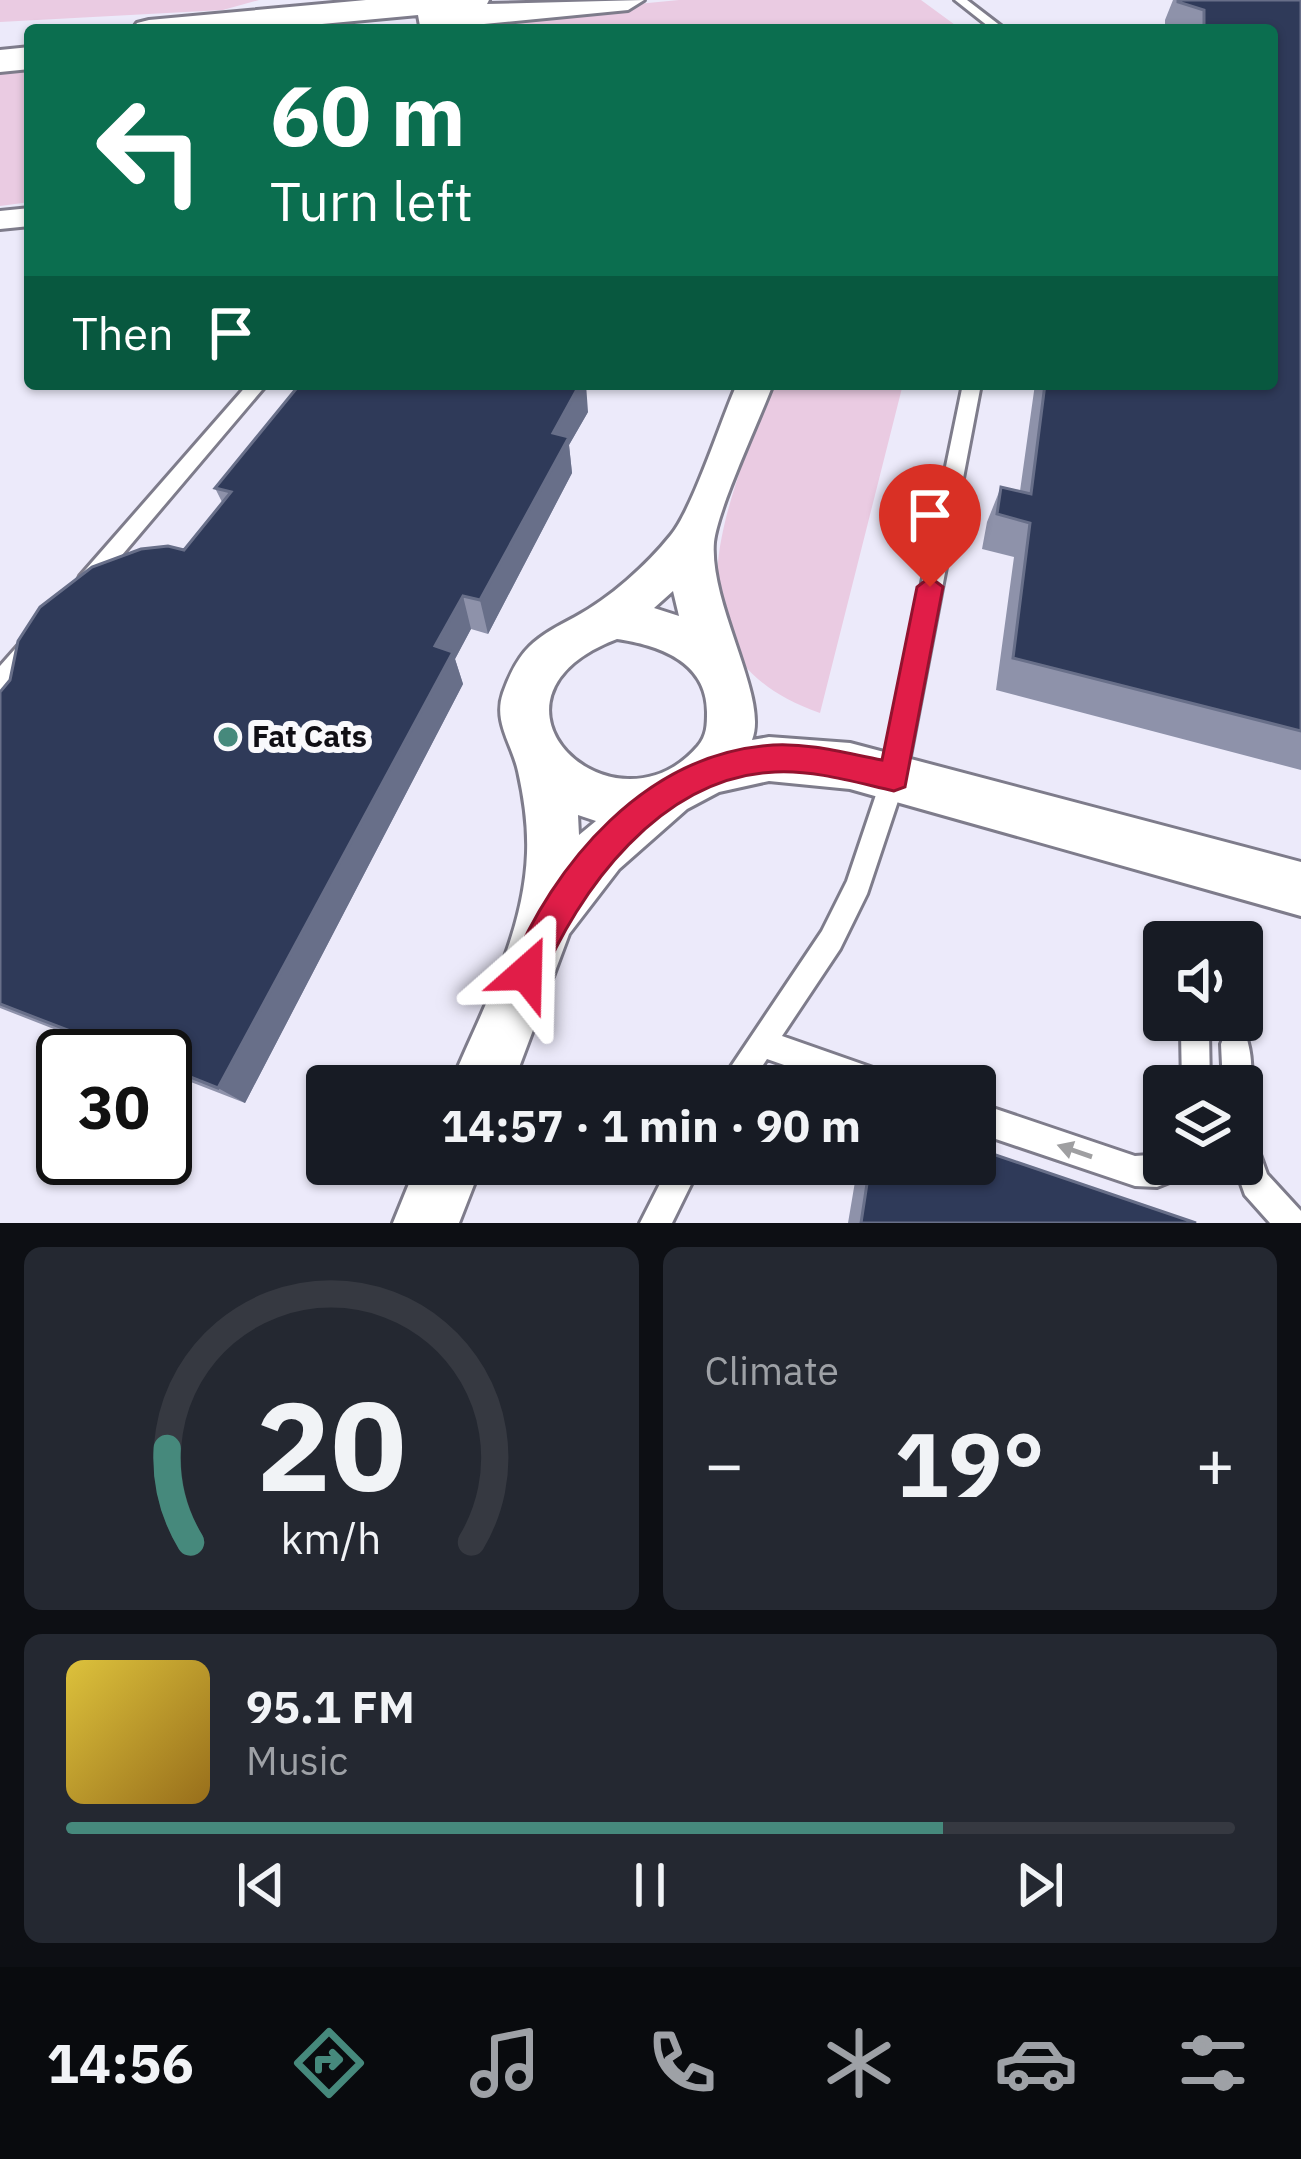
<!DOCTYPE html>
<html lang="en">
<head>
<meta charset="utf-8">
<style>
  body { margin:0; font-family:"IBM Plex Sans",sans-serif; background:#242831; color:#f1f3f6; height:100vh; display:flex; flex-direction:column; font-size:45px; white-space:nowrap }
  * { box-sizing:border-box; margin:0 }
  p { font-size:39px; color:#9ea1a6 }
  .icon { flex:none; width:66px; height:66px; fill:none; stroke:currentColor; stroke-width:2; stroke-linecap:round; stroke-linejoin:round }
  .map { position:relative; height:1223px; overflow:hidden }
  .sheet { display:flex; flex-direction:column; gap:24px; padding:24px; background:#0d0f14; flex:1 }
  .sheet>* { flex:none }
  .top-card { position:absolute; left:24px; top:24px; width:1254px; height:366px; border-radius:12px; box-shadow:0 3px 9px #0004; background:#0b6e4f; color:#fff; overflow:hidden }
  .tools { position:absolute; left:1143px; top:921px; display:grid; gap:24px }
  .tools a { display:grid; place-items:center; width:120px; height:120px; border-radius:12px; background:#171b24; box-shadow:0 3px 9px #0004; font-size:60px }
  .speed { position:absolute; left:36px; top:1029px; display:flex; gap:24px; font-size:60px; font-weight:700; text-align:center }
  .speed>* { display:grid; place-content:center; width:156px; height:156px; border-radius:50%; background:#171b24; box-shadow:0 3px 9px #0004; line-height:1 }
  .speed .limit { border:6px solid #111; border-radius:18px; background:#fff; color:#111 }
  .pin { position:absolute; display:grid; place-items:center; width:102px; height:102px; color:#fff; margin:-123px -51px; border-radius:50% 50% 50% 0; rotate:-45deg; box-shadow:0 0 12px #0007 }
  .pin .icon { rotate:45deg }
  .me { position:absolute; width:132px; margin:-66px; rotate:25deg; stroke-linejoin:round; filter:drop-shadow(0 0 9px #0008) }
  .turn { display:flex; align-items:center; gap:42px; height:252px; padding:0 48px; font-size:54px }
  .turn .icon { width:156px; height:156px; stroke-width:2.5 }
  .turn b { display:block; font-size:84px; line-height:102px }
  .then { display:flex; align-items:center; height:114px; padding:0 48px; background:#0003; gap:24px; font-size:45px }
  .big { font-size:90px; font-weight:700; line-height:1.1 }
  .sheet .tile { flex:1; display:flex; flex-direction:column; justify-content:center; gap:18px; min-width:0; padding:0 42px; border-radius:18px; background:#242831 }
  .sheet .dial { align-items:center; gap:0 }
  .dial svg { height:312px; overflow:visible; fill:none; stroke:#363941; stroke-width:7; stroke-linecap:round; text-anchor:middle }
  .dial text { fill:#f1f3f6; stroke:none }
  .song { display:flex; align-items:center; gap:36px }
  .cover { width:144px; height:144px; border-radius:18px; background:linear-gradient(135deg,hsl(50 70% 55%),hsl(40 70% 35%)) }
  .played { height:12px; border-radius:6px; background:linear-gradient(90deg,#46897c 75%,#363941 75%) }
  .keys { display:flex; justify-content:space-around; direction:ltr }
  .heat { display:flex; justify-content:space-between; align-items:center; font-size:66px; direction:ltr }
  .sheet .tiles { flex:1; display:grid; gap:24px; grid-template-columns:1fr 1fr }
  .tile:last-child { grid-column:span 2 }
  .trip { position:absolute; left:306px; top:1065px; width:690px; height:120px; border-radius:12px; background:#171b24; box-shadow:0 3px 9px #0004; font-weight:700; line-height:120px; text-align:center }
  .tab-bar { display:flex; height:192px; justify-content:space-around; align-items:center; background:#090b0e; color:#9ea1a6 }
  .tab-bar .icon { width:84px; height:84px }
  .tab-bar .selected { color:#46897c }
  .tab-bar b { font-size:54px; color:#f1f3f6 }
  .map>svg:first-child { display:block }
</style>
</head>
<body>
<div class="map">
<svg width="1301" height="1223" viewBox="0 0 1301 1223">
  <rect width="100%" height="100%" fill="#eceafa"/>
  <!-- green -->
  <path fill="#eacbe2" d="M0 0H259L223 10 0 22Z
    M679 0H921L962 30H367Z
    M30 62V202L0 206V65Z
    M772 384H903L820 713C653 655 729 503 772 384Z"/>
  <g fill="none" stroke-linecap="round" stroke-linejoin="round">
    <defs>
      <path id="service" d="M955 0H967L1006 30H993Z
        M248 384H267L94 588H80L77 582 80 576Z
        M963 384H981L906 777 867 894 840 949 782 1036 896 1076 900 1086H844L767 1059 749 1086H718L822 931 847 881 882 777Z
        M31 637 39 640 42 646 39 652 8 689 0 691V666L23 640Z
        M1190 1020 1205 1022 1209 1032 1210 1086H1182L1181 1032 1185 1022Z
        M1235 1030 1245 1034C1252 1051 1254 1079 1247 1096L1242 1098V1086H1223L1221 1044 1225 1034Z
        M975 1102 1135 1156 1164 1154V1164H1191L1187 1175 1157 1187 1135 1186 975 1132Z
        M1242 1131 1253 1135 1267 1174 1301 1211V1223H1270L1245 1195 1234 1164H1242Z
        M670 1164H701L672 1223H640Z"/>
      <path id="minor" d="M30 208V226L0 229V211Z
        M737 384H773C759 421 718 508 714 542 709 605 769 698 752 740L769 737 850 743 1301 862V916L850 789 769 781 719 792 687 809 619 869 569 934 512 1086H450C481 1011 524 936 527 853 528 825 524 798 518 771 512 744 493 722 503 693 519 648 535 638 575 617 610 598 646 566 671 535 693 508 721 420 737 384ZM673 591 679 616 654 608ZM617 639C658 645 707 661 707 712 707 725 707 735 698 746 613 844 460 699 617 639ZM578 815 596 821 579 835Z
        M417 1164H482L459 1223H393Z"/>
      <path id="secondary" d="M366 0H489L487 4 644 0 628 10 432 29 420 26 418 15 258 30H132L137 23 149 20Z
        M30 47V69L0 72V50Z"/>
    </defs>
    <!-- service casing -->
    <use href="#service" stroke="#7e7c8b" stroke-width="6"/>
    <!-- minor casing -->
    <use href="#minor" stroke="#7e7c8b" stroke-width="6"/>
    <!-- secondary casing -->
    <use href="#secondary" stroke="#7e7c8b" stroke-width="6"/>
    <!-- service -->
    <use href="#service" fill="#fff" fill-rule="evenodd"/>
    <!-- minor -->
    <use href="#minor" fill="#fff" fill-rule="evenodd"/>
    <!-- secondary -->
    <use href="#secondary" fill="#fff" fill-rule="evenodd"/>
  </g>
  <!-- wall -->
  <path fill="#8e92aa" d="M1173 0H1301V770L996 690 1014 557 982 549 987 522 1001 487 1020 491 1035 384H1272V30H1165V20Z
    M588 412 569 445 572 473 488 634 471 629 455 659 463 684 245 1103 165 1072V1056H123L0 1008V692L184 550 222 502 215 488Z
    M858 1164H975L1196 1223H848Z"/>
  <!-- shaded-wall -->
  <path fill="#686f89" d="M580 384H586L588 412 569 445 572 473 488 634 480 600 553 433Z
    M463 596 471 629 455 659 463 684 245 1103 218 1088 435 646Z"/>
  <!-- building -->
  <path fill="#2f3a59" stroke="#686f89" stroke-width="3" d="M1178 0H1301V731L1013 658 1030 523 997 514 1001 487 1031 494 1045 384H1272V30H1204V10L1178 2Z
    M300 384H580L553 433 569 437 480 600 463 596 435 646 453 652 218 1088 165 1067V1056H135L0 1004V692L10 680 18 641 40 607 92 567 141 549 168 546 184 550 231 492 215 488Z
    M975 1148 1196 1223H861L870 1164H975Z"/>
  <!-- one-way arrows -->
  <defs><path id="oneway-solid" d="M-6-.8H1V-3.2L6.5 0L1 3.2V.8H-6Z" transform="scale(3)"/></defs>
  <use fill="#9f9fa1" href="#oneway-solid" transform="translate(1075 1151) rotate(-161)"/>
  <!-- route -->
  <path fill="#e11d48" stroke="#92132f" stroke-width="3" d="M930 577 943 587 905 787 894 791C854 782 815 770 775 772 661 777 578 889 539 985L526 990 514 985 509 973C553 863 646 753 773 745 810 743 845 753 882 760L917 587Z"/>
  <!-- markers -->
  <circle fill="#46897c" stroke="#f9f9fc" stroke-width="4.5" cx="228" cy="737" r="12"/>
  <g text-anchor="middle" stroke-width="12" stroke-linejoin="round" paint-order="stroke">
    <!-- poi labels -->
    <g font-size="30" font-weight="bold" fill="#100f15" stroke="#f9f9fc" text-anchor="start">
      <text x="252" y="747">Fat Cats</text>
    </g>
  </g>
</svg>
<div class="tools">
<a><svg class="icon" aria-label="sound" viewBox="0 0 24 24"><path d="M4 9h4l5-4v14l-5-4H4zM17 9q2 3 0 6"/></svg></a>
<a><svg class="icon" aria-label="layers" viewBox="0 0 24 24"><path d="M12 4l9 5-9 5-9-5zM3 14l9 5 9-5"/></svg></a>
</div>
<div class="speed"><div class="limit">30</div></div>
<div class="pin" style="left:930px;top:587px;background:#d93025"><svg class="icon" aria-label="arrive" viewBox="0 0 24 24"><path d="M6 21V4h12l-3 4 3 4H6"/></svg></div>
<svg class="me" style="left:526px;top:973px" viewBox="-20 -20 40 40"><path d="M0-17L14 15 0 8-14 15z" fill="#e11d48" stroke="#fff" stroke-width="4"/></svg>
<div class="trip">14:57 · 1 min · 90 m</div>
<div class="top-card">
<div class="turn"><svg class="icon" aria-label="left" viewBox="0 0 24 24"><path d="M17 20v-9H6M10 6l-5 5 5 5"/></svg><div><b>60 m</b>Turn left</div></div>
<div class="then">Then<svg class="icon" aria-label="arrive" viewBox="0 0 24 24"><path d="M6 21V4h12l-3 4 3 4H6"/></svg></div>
</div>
</div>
<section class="sheet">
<div class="tiles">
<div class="tile dial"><svg viewBox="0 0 100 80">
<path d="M14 69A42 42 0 1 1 86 69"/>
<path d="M14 69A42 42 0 0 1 8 45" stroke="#46897c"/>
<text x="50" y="56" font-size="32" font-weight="700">20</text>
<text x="50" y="72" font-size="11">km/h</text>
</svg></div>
<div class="tile"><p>Climate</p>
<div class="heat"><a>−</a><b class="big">19°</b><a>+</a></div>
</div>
<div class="tile">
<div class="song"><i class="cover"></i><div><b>95.1 FM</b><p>Music</p></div></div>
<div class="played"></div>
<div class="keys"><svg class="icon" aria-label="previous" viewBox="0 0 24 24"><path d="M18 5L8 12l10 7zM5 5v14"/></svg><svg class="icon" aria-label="pause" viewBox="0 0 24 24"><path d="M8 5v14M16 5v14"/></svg><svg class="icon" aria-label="next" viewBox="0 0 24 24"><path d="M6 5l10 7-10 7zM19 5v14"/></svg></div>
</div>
</div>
</section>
<nav class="tab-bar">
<b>14:56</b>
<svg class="icon selected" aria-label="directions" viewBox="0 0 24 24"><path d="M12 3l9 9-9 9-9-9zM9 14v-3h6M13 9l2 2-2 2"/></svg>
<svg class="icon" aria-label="music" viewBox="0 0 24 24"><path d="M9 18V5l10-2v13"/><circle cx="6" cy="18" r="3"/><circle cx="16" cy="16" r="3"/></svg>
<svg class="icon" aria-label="phone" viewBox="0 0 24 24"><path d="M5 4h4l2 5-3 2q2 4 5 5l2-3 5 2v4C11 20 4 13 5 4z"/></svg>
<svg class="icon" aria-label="climate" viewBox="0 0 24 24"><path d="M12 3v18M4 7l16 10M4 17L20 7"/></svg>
<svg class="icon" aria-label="car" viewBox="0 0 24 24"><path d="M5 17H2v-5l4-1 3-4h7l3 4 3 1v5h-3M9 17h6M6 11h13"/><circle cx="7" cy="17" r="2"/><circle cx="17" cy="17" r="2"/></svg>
<svg class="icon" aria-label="filters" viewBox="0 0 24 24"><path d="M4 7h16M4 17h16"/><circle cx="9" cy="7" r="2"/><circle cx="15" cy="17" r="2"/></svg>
</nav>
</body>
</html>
